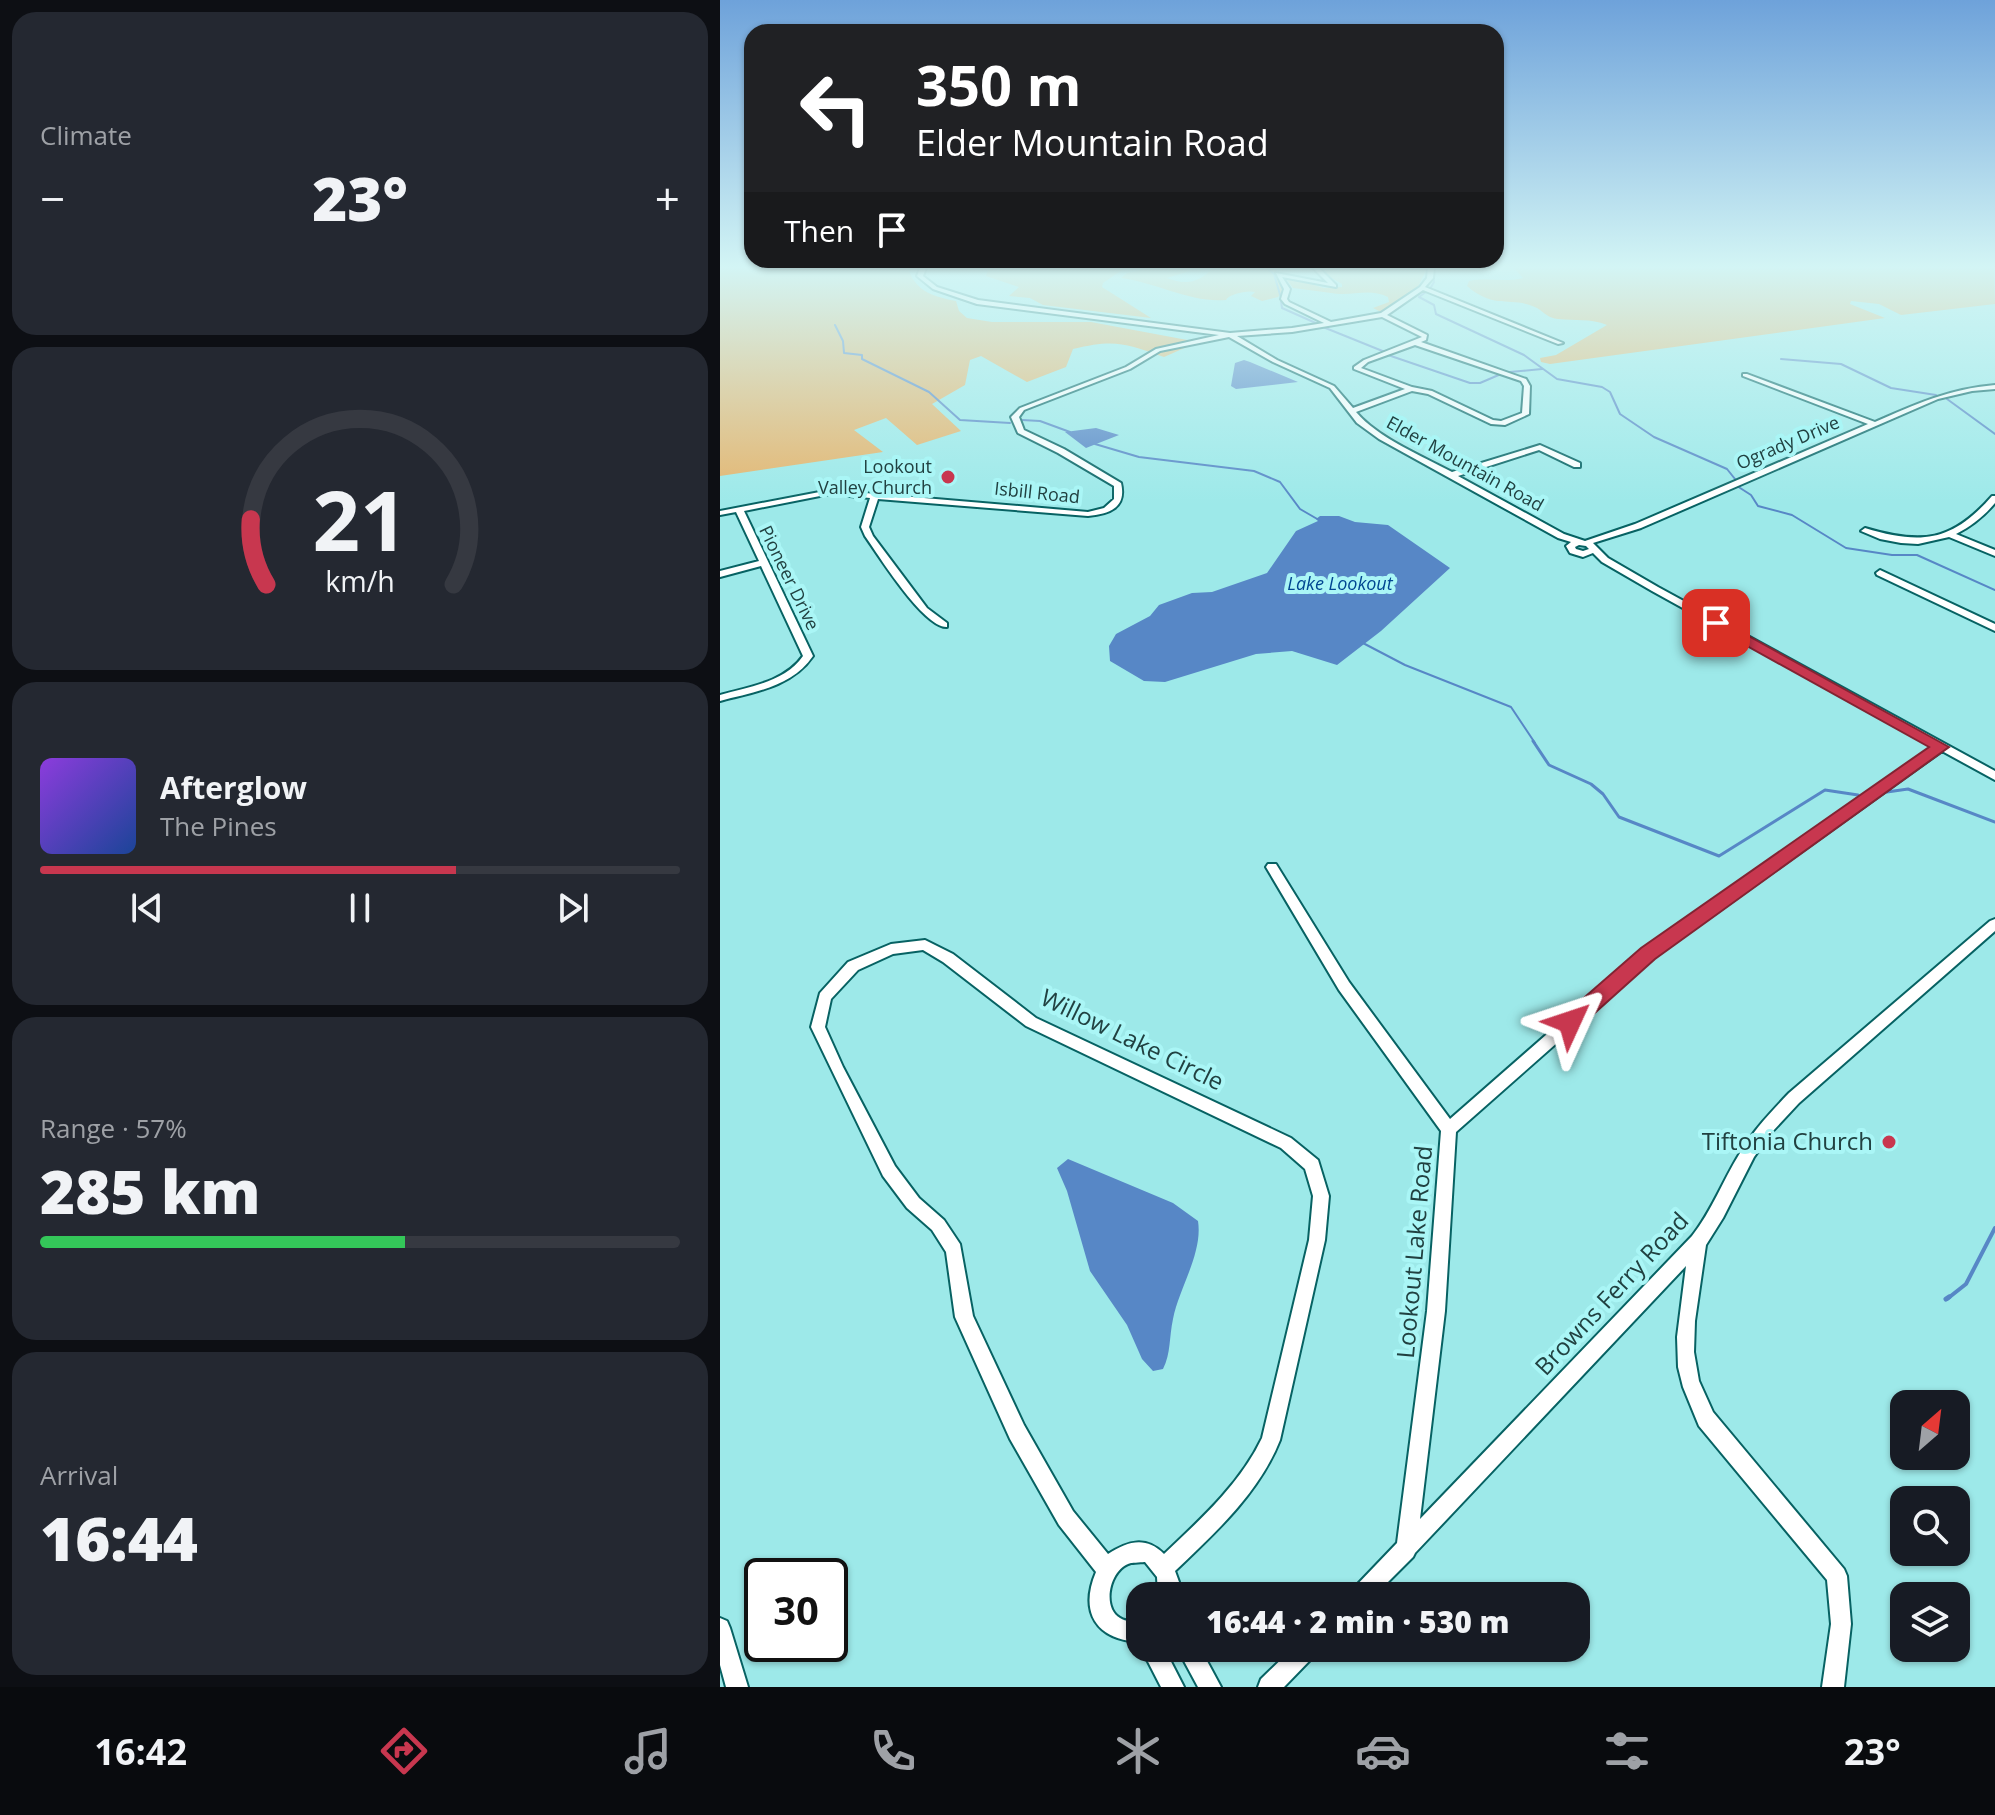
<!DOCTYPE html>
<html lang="en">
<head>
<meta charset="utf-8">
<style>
  body { margin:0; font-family:"Open Sans",sans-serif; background:#242831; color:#f1f3f6; height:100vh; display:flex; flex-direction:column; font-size:30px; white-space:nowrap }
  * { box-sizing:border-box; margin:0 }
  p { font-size:26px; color:#9ea1a6 }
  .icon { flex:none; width:44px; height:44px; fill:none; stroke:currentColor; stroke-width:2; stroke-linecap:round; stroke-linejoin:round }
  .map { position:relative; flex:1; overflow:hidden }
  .details { display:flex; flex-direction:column; gap:12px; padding:12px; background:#0d0f14; width:720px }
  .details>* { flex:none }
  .guide { position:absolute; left:24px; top:24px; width:760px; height:244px; border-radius:24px; box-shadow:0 2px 6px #0004; background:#202124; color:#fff; overflow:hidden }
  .needle { width:52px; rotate:28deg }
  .tools { position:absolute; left:1170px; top:1390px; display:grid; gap:16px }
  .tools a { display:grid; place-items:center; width:80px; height:80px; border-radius:16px; background:#171b24; box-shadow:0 2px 6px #0004; font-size:40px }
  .speed { position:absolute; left:24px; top:1558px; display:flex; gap:16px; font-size:40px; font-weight:700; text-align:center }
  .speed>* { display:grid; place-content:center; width:104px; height:104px; border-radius:50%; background:#171b24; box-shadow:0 2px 6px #0004; line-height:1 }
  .speed .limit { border:4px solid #111; border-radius:12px; background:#fff; color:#111 }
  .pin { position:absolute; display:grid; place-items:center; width:68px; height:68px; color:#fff; margin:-34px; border-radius:16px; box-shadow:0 4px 12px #0006 }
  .me { position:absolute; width:88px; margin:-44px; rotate:48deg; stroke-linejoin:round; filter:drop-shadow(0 0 6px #0008) }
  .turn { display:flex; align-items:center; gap:28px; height:168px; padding:0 40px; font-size:36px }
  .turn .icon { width:104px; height:104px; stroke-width:2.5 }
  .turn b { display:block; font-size:56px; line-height:68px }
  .then { display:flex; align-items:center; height:76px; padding:0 40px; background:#0003; gap:16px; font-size:30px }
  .big { font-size:60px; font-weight:800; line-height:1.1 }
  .details .card { flex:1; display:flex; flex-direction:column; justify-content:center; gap:12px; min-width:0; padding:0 28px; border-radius:24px; background:#242831 }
  .details .dial { align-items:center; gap:0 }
  .dial svg { height:208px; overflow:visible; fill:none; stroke:#363941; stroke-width:7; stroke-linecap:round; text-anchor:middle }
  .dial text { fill:#f1f3f6; stroke:none }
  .song { display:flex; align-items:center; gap:24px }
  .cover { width:96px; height:96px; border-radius:12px; background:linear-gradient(135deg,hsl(270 70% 55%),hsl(220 70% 35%)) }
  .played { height:8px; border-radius:4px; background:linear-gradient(90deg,#c8374f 65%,#363941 65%) }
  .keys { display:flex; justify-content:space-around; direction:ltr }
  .heat { display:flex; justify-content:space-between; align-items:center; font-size:44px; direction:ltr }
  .charge { height:12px; border-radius:6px; background:linear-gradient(90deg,#34c759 57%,#363941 0) }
  .trip { position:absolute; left:406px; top:1582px; width:464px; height:80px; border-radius:24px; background:#171b24; box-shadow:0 2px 6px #0004; font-weight:800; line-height:80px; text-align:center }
  .dock { display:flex; height:128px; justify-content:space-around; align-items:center; background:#090b0e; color:#9ea1a6 }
  .dock .icon { width:56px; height:56px }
  .dock .on { color:#c8374f }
  .dock b { font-size:36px; color:#f1f3f6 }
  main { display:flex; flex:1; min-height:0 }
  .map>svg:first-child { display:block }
</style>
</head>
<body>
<main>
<section class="details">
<div class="card"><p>Climate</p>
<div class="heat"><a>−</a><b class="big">23°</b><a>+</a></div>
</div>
<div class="card dial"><svg viewBox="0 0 100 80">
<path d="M14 69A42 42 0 1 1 86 69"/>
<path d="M14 69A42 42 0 0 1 8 44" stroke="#c8374f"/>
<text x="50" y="56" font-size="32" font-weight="700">21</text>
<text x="50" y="72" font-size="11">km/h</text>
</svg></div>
<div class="card">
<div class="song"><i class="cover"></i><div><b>Afterglow</b><p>The Pines</p></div></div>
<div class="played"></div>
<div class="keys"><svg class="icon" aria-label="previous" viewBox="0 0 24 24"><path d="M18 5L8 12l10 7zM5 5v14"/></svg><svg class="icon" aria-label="pause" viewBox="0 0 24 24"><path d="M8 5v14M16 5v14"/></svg><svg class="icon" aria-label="next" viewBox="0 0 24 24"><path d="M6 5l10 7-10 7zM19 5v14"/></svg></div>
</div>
<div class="card"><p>Range · 57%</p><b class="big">285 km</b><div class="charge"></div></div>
<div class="card"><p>Arrival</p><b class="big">16:44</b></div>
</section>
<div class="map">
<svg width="1275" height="1687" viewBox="0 0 1275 1687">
  <rect width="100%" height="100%" fill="#9de9e9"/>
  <!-- green -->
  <path fill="#e4b56e" d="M0 268H192L189 271C197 292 215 297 236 301L239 311 247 318 272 322H371L478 342 444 357C405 343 394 339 353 349L346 367 307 382 261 356 250 360 245 385 212 404 241 431 197 445 166 418 134 430 163 452 0 476Z
    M256 268H405L383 283 382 287 431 318 323 305 310 298 289 296 299 287 266 276 268 270Z
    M432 268H464L470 271 447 278C466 286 480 282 493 268H555L565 288 558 297 542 301 531 296 535 292C527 290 509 294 506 300 471 303 438 283 401 278L407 273Z
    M602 268H707L698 287 663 313 653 308 669 302 668 297C648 287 632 297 611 293 599 291 586 290 573 288L564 276 604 288 622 287V284L608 276Z
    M794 268H1274L1275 304 1181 315 1159 304 1131 301 1130 304 1165 318 830 364 821 362 820 358 836 355 887 325C870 318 856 321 838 319 828 318 825 313 817 308 791 295 776 311 747 286L749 281C768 277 785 283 803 278Z"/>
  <!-- water -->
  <path fill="#5787c6" d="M524 360 530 362 578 382 516 389 511 386 515 363Z
    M376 428 399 435 366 448 345 432Z
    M600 516H619L635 522 668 525 730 568 661 631 617 665 572 651 536 654 445 682 424 681 390 661 389 646 396 634 430 616 439 605 472 593 492 592 547 573 576 531 598 521 596 519Z
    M348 1159 453 1203 478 1221C483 1253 459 1288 453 1319 449 1337 451 1353 443 1369L433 1371 422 1359 407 1325 370 1271 347 1191 337 1168Z"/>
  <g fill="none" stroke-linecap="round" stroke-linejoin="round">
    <!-- stream-far3 -->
    <path stroke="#5787c6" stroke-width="2" d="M547 268 554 274 561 298
      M710 289 714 282 713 272
      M706 292 699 297 714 305 716 314 804 355 837 379 882 387 890 392 900 414 934 437 1007 469 1015 479
      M561 301 562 308 598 324
      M115 325 123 341 124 353 142 355V359L209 392 240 420 290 423
      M603 327 665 352
      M668 355 750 383H760L781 374
      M1061 359 1121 364 1171 388 1216 395
      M790 372 822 369
      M1227 399 1275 434
      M302 420 320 421 350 432
      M375 444 419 457 534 471 560 482 580 509 599 520
      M1017 486 1031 495 1038 506 1072 515 1126 548 1172 555H1197L1275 590
      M641 642 685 665 791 707 815 743"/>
    <!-- stream-far2 -->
    <path stroke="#5787c6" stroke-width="3" d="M813 741 829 765 871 784 883 794 899 817 999 856 1105 790 1138 795
      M1167 792 1188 789 1275 822"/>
    <!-- stream-far1 -->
    <path stroke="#5787c6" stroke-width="4" d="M1227 1299 1246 1284 1275 1228"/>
    <!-- stream -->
    <path stroke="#5787c6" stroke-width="5" d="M1226 1299 1229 1297"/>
    <defs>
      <path id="minor" d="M200 268H206L203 276 217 287 258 300 510 333 572 328 604 323 565 304 561 299 564 289 556 273 608 283 593 268H599L616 285V287L562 277 570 289 567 299 569 302 611 322 661 313 700 287 707 278 708 268H714L713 278 705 287 843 343 838 344 703 290 667 315 707 335 706 340 701 342 806 379 810 386 809 414 785 425 771 424 708 394 692 391 636 412C658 438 702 456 732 472L820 445 860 463V467H854L819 450 738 476 844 534 865 541 915 524 1148 424 1023 376V374H1027L1155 422C1196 404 1229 389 1275 385V389L1252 391 1218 399 921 528 873 543 888 558 938 587 1275 771V780L1222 751 933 958 736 1132 725 1311 700 1519 972 1236C992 1211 1003 1180 1020 1153 1033 1131 1051 1112 1069 1093L1270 921 1275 919V931L1079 1103 1052 1132 1034 1157 1003 1218 986 1245 975 1321 974 1352 979 1381 993 1412 1124 1569 1127 1576 1131 1624 1124 1687H1102L1111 1624 1107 1580 979 1426 963 1387 958 1367 957 1337 966 1266 695 1553 693 1557 654 1596H630L633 1589 677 1543 707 1311 721 1131 619 990 546 867 548 864H556L629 982 730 1119 923 950 1214 747 932 591 882 562 873 553 863 557 850 553 846 546 851 542 838 538 659 439 637 423 610 388 553 362 509 337 440 351 410 369 304 410 299 417 304 430 344 449 401 483C407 508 389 514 368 516L158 499 149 527 153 536 207 608 227 623V627C204 628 159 556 145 536L141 527 150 498 110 494 24 511 93 656C72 687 34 692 0 701V695C29 687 65 682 83 656L41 566 0 577V571L39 561 16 512 0 515V511L110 490 368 512 384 508 394 499V486L338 453 298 433 291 417 300 408 406 367 436 349 499 335 257 304 213 289 197 276ZM662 317 702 337 644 360 634 367V369L685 389 633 408 614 386 557 360 517 336 572 332ZM695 345 801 381 804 386 802 413 781 421 773 420 712 391 692 387 641 368 648 362ZM859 545 866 546 869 549 863 551 856 549 855 547Z
        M1272 496H1275V503C1264 516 1252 526 1236 534L1275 550V556L1229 537 1198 544 1181 543 1160 539 1141 531 1145 528C1201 545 1232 542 1272 496Z
        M1160 570 1275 624V631L1157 575 1156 573Z
        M205 940 233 954 316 1018 571 1138 598 1160 609 1196 605 1240 560 1440C539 1493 496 1532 455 1571L459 1582 458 1596H438L437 1577 425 1562C424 1562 412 1563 411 1563 390 1568 381 1607 400 1618 406 1622 413 1621 420 1622V1642C376 1640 359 1612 376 1572L339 1525 290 1439 235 1317 226 1252 212 1230 187 1208 163 1176 91 1027 100 993 128 962 171 944ZM203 950 223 962 306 1026 561 1148 585 1169 593 1196 589 1240 542 1438C520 1484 481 1519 444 1554 426 1536 408 1541 388 1554L353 1511 304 1425 253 1316 240 1244 224 1220 199 1198 175 1166 123 1067 105 1027 111 999 138 970 173 954Z
        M0 1618 7 1621 10 1628 28 1687H6L0 1665Z
        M421 1648H444L464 1687H441Z
        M457 1648H480L501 1687H478Z
        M573 1648H599L595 1655 564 1687H538L541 1679Z"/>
    </defs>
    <!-- minor casing -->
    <use href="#minor" stroke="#076263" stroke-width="4"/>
    <!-- minor -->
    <use href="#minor" fill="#fff" fill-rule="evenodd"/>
  </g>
  <!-- sky -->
  <linearGradient id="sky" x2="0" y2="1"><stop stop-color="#6ea2da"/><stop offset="0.53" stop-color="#d3f5f5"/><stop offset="1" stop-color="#d3f5f5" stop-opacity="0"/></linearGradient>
  <rect width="1275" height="504" fill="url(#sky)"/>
  <!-- route -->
  <path fill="#c8374f" stroke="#822433" stroke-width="2" d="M996 618 1229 747 935 959 858 1028 850 1031 843 1028 840 1022 843 1016 921 948 1209 747 991 626V620Z"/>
  <!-- markers -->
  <g fill="#c8374f" stroke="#aaf6f6" stroke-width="3">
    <circle cx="228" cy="477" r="8"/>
    <circle cx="1169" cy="1142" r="8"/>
  </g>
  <g text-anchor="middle" stroke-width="8" stroke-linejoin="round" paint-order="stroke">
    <!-- far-street labels -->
    <g font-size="18" fill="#214141" stroke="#aaf6f6">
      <text transform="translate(1068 443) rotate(-23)" y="6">Ogrady Drive</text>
      <text transform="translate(745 464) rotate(29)" y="6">Elder Mountain Road</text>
      <text transform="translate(317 493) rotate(6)" y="6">Isbill Road</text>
      <text transform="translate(69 578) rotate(64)" y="6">Pioneer Drive</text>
    </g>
    <!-- far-poi labels -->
    <g font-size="18" fill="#214141" stroke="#aaf6f6" text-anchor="end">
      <text x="212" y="473">Lookout<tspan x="212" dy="21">Valley Church</tspan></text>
    </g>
    <!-- far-water labels -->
    <g font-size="18" font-style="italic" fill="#004591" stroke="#aaf6f6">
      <text x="620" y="590">Lake Lookout</text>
    </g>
    <!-- near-street labels -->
    <g font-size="24" fill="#214141" stroke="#aaf6f6">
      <text transform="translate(412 1040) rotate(26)" y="8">Willow Lake Circle</text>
      <text transform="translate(695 1252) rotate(-85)" y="8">Lookout Lake Road</text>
      <text transform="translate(892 1294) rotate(-47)" y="8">Browns Ferry Road</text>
    </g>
    <!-- near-poi labels -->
    <g font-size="24" fill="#214141" stroke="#aaf6f6" text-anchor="end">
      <text x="1153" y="1150">Tiftonia Church</text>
    </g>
  </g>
</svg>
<div class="tools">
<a><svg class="needle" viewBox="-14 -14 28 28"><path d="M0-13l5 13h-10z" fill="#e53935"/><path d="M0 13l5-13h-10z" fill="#9ea1a6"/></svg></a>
<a><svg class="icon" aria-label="search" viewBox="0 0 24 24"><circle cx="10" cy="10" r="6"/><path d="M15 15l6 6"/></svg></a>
<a><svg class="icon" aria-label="layers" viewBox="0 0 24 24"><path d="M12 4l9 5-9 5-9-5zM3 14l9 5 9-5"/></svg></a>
</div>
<div class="speed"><div class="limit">30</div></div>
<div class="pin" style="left:996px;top:623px;background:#d93025"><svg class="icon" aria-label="arrive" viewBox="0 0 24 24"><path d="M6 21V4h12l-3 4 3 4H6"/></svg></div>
<svg class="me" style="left:850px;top:1022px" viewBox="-20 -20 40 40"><path d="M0-17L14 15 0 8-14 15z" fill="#c8374f" stroke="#fff" stroke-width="4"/></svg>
<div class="trip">16:44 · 2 min · 530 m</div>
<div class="guide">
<div class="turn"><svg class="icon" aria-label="left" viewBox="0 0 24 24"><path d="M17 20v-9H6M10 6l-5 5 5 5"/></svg><div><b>350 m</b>Elder Mountain Road</div></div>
<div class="then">Then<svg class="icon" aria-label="arrive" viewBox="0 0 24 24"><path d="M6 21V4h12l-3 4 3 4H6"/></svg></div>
</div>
</div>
</main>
<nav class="dock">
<b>16:42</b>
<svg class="icon on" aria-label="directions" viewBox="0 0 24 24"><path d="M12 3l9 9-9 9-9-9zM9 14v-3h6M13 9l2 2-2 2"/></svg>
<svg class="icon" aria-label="music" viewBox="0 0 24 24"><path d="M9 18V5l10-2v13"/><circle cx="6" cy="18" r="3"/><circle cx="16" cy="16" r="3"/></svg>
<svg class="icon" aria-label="phone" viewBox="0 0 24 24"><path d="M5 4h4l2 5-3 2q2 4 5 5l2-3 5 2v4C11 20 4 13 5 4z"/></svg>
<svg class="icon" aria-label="climate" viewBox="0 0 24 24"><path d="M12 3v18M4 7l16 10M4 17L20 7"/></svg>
<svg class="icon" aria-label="car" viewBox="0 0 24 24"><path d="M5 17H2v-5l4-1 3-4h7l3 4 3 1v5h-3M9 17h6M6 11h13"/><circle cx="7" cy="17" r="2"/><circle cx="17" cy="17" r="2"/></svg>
<svg class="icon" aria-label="filters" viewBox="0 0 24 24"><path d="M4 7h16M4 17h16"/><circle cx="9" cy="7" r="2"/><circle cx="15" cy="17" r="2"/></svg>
<b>23°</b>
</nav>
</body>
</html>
